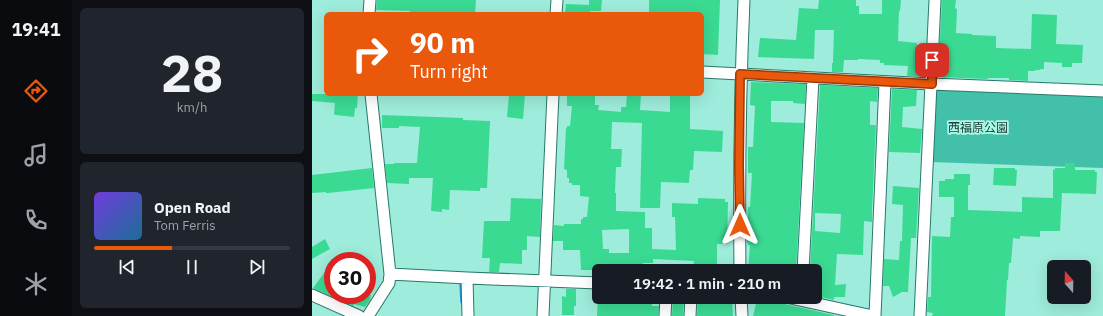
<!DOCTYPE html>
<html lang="en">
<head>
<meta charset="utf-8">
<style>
  body { margin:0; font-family:"IBM Plex Sans","Noto Sans JP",sans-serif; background:#20242c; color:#f1f3f6; height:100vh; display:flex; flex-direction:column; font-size:15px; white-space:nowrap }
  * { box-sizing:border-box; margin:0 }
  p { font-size:13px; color:#9ea1a6 }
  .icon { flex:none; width:22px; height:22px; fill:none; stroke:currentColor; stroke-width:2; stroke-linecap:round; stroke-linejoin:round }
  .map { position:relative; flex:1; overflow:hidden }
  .panel { display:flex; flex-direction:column; gap:8px; padding:8px; background:#0d0f14; width:240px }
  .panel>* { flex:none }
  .hud { position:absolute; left:12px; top:12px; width:380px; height:84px; border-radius:6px; box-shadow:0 4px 16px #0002; background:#ea580c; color:#fff; overflow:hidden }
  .needle { width:26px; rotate:340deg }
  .fabs { position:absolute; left:735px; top:260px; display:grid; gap:8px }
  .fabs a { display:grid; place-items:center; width:44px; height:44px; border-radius:6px; background:#171b24; box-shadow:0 4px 16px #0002; font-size:20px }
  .speed { position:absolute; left:12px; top:252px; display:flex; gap:8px; font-size:20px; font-weight:700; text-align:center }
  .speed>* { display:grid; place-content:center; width:52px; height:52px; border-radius:50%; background:#171b24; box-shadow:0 4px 16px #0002; line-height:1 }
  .speed .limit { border:6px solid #d22; background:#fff; color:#111 }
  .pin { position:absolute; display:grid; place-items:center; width:34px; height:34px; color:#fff; margin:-17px; border-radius:8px; box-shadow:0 2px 6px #0006 }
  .me { position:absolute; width:44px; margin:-22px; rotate:0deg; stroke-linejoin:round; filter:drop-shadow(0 0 3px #0008) }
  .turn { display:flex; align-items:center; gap:14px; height:84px; padding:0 20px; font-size:18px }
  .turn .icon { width:52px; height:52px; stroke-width:2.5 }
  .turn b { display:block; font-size:28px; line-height:34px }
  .panel .widget { flex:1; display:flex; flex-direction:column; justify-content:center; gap:6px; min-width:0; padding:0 14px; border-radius:6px; background:#20242c }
  .panel .dial { align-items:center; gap:0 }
  .dial b { font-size:52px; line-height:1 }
  .song { display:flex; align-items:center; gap:12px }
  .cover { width:48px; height:48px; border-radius:6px; background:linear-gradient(135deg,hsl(260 70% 55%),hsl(200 70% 35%)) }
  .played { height:4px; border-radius:2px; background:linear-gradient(90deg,#ea580c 40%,#363941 40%) }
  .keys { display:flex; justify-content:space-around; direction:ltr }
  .trip { position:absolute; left:280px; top:264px; width:230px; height:40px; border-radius:6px; background:#171b24; box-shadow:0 4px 16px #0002; font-weight:600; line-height:40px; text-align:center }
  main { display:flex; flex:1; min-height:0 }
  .menu { display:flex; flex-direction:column; width:72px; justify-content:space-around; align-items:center; background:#090b0e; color:#9ea1a6 }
  .menu .icon { width:28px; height:28px }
  .menu .current { color:#ea580c }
  .menu b { font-size:18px; color:#f1f3f6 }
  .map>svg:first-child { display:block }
</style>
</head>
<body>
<main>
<nav class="menu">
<b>19:41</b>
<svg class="icon current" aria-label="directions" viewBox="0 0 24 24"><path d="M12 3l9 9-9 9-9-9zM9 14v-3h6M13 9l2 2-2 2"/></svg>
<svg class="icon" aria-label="music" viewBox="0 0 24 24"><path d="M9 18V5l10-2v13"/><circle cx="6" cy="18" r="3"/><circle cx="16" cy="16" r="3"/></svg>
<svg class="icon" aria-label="phone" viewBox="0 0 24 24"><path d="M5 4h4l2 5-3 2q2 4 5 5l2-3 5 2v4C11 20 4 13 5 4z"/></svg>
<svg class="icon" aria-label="climate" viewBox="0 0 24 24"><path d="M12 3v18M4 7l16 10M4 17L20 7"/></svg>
</nav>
<section class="panel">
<div class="widget dial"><b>28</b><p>km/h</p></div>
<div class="widget">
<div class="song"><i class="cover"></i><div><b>Open Road</b><p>Tom Ferris</p></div></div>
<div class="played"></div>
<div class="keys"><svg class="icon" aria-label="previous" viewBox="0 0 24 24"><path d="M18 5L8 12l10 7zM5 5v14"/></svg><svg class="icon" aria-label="pause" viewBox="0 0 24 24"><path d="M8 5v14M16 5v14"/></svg><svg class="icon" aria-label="next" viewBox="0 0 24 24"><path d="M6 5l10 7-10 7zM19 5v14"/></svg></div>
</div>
</section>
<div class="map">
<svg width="791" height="316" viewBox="0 0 791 316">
  <rect width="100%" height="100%" fill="#9eecdb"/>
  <!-- green -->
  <path fill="#42c0aa" d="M622 90 791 97V168L619 162Z"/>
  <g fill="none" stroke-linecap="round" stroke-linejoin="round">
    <!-- stream -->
    <path stroke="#2093d0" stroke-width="3.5" d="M145 282H149L150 302"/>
  </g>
  <!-- building -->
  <path fill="#3bda93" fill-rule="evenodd" d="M65 0H164L163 13 145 12V14H98V11L64 10Z
    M277 0H290L289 11H278V14H253L254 4 277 5Z
    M337 0H408L406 55 390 54V14H337Z
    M507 0H544V6H547V14H570V0H589L588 11H587L586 41 605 43 604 60H607V76H595L596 66 572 65V63H568V60L546 59V60H532L531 72H520V63H521L522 30H503L502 59 446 57 448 38 484 40 487 8 506 9Z
    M630 0H644L643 8 645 9 644 33 660 34V35L684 36V48L719 49 720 14 745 15 744 44 771 45 770 63H760V67H750V63L732 62V69H729L728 70H723V71H716V81L697 80V78H676L675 79 626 77Z
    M439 82 494 84 493 104 481 103V101H459V122L492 123 484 271H436L438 245H436V243H435L436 207H438L440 173H436V147H441L443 106 438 105Z
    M508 85 566 88 565 102 558 101V125H564L560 211V222L552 221 551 255 525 254 523 285 534 284 533 297H522V300L503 296V271H498ZM503 213 529 214 528 233 503 231Z
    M580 89 605 90 604 106 591 107 590 127 610 129 608 153 577 152Z
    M0 94H46L45 108H43L42 117 24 115 22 114 23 103 0 101Z
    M198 94H213L211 119 195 117 197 95H198Z
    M255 94H283V105H287L286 110 309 112V107H314L315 94H329L328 110 358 112V94H378V129L411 131 410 152 382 151 381 170H378L377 183 349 182 348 208H328L330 123 300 122 299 149H310L309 167H304L303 193H304V211L333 212V228H340V249L364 250 363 217H360V203L386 204V198L413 199V202H416L415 244H405V271H381L382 261 341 259V263H331V269H318V267L297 268V271H286V270H269L268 250H251V241H241L242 225 252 226V224H269V219H271V217H275L277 197 268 196V185H260V183H257V178H255V170L252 169 254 128H255V126H258L260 106H255ZM317 229V253H297V249H291L290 230Z
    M70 115 151 118V120L178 121 175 188H168V191L138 190 137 210 130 209V212L119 211 121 178H97V184L75 183 73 164H82V163H105L108 127 87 126V128H70Z
    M753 163H763V170H783V172H785L784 194 750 193 748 231H728V237L708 236V239L701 238 699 263H697L696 280H695L693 316H620L621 313 615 312 616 297H619L620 236 638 237 639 217H642V197H627V181H633V179H642V174H658V185H656V210L710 212V197L741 198V169L743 170V168H753Z
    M60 168 62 188 16 193H14V192L0 193V175Z
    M682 168H703V170H705L704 186 681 185Z
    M581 186 607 188 604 238H599L596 292H590L581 297 577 286H571L572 259 587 260 588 241H590L591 205 580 204Z
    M199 198 229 199 228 237 215 236V250H210V264L188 263 187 272H177L178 258H170L172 221H198Z
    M13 239 18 249 0 259V247Z
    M21 261V295H59L58 300 53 307 42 304 41 306 1 288Z
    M254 289H264V306H262V315H250V296L254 297Z
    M286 297H304V300L340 301V306H347L346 316H285Z
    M361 297H372L371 316H360Z
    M386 297H420L421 316H385Z
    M448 298 481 306 522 315V316H441L445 300H447Z"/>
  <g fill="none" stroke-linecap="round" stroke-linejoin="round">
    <defs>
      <path id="minor" d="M57 14 58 0
        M244 14 245 0
        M390 72 619 84 791 91
        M428 271C427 181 428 90 432 0
        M491 271 501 78
        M78 274 155 278 287 283
        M155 278 156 316
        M0 295 47 316
        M429 297 430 316
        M474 297 561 316
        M56 316 77 283 78 274 59 94
        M231 316 241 94
        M353 316 354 297
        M378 316 379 297
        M563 316 573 82
        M608 316 623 0"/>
    </defs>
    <!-- minor casing -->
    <use href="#minor" stroke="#27796a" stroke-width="13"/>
    <!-- minor -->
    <use href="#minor" stroke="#fff" stroke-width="11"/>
  </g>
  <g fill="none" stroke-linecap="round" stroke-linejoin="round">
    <defs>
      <path id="route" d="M428 225 427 165 428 74 620 84V60"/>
    </defs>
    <!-- route casing -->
    <use href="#route" stroke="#983908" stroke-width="10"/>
    <!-- route -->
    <use href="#route" stroke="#ea580c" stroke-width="7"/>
  </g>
  <g text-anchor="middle" stroke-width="3.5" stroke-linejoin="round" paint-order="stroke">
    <!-- park labels -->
    <g font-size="12" fill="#203f39" stroke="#abfae8">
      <text x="666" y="132">西福原公園</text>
    </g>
  </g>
</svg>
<div class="fabs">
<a><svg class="needle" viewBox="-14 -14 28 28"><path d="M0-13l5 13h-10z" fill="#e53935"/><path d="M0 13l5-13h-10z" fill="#9ea1a6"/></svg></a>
</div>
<div class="speed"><div class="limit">30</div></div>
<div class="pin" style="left:620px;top:60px;background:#d93025"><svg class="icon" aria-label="arrive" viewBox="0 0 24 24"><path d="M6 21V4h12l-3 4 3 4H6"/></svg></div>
<svg class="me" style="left:428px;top:225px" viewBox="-20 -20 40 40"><path d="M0-17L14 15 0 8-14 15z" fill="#ea580c" stroke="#fff" stroke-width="4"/></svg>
<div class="trip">19:42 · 1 min · 210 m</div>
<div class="hud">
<div class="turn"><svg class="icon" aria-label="right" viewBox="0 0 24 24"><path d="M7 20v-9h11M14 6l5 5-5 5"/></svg><div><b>90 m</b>Turn right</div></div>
</div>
</div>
</main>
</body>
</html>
